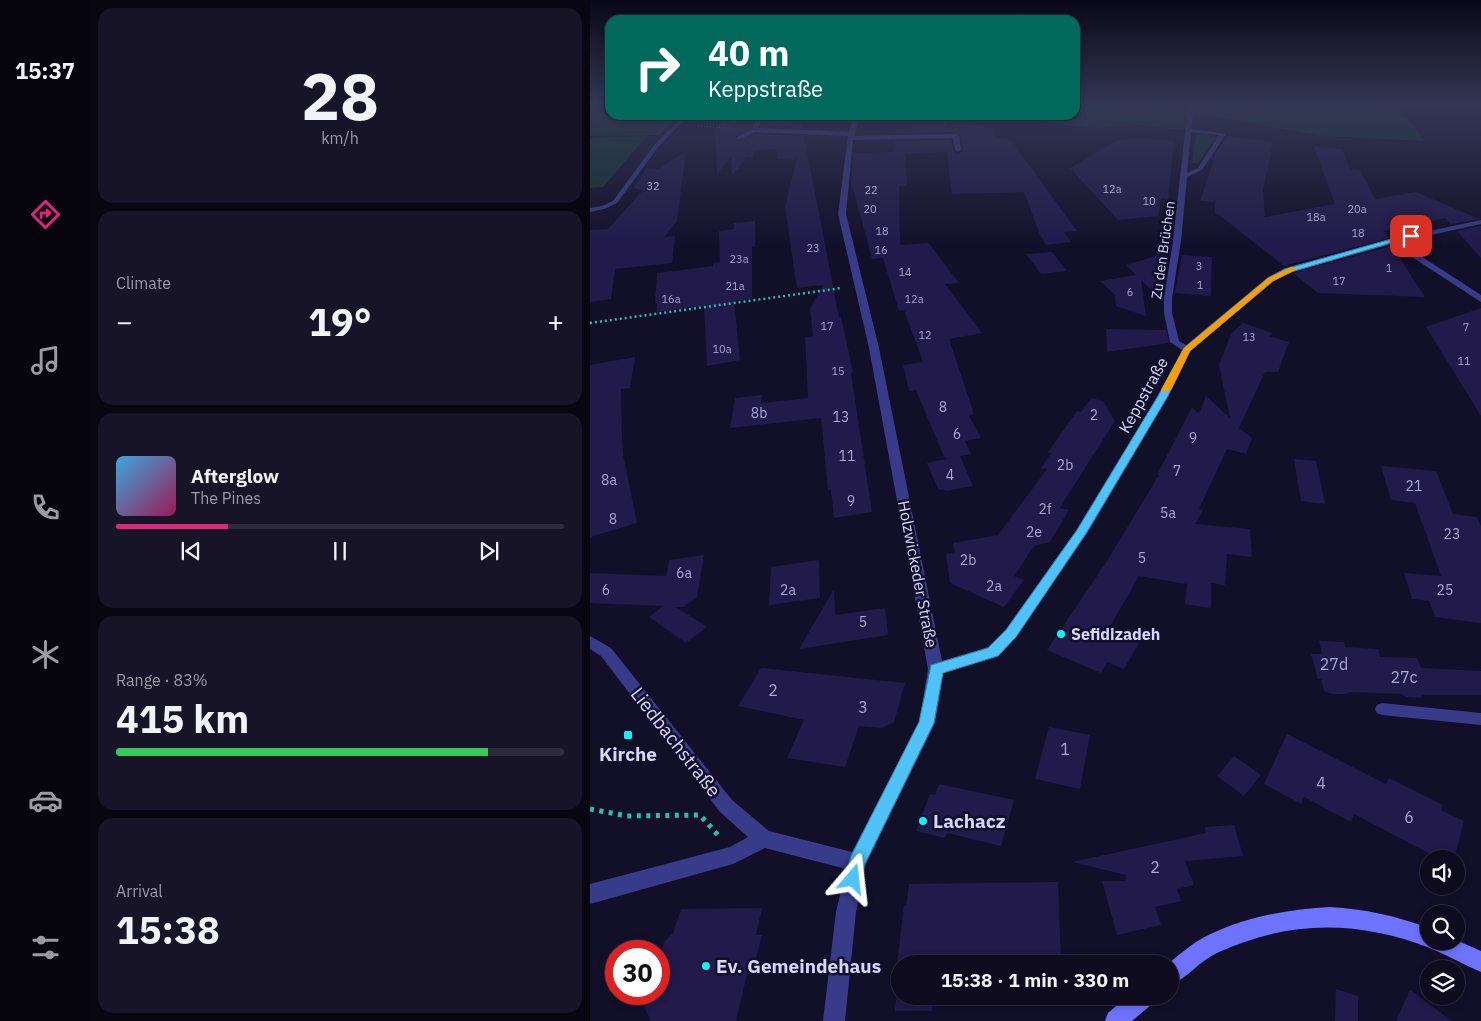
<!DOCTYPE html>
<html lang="en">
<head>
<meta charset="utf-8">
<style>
  body { margin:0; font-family:"IBM Plex Sans",sans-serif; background:#171428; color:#f1f3f6; height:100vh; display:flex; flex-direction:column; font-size:19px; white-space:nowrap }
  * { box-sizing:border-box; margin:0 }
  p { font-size:16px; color:#9b9ba4 }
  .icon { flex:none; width:28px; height:28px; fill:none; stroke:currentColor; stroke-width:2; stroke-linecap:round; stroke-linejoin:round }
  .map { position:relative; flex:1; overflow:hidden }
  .side { display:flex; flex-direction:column; gap:8px; padding:8px; background:#080611; width:500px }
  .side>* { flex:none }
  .hud { position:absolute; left:15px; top:15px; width:475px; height:105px; border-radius:15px; box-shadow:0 2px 8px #0003,0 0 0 1px #2e2b3d; background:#00695c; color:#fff; overflow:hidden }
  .controls { position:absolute; left:830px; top:850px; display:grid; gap:10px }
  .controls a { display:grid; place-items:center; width:45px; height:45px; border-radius:50%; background:#0e0b1f; box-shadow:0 2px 8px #0003,0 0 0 1px #2e2b3d; font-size:25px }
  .speed { position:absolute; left:15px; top:940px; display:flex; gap:10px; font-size:25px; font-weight:700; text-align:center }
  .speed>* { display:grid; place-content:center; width:65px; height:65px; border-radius:50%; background:#0e0b1f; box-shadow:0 2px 8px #0003,0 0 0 1px #2e2b3d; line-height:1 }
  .speed .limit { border:8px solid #d22; background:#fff; color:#111 }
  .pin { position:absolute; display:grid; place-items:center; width:42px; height:42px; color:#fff; margin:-21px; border-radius:10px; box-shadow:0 2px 8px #0006 }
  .me { position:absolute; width:55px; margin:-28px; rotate:17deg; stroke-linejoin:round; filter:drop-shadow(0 0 4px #0008) }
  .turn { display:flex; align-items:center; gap:18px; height:105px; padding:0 20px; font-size:22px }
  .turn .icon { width:65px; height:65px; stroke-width:2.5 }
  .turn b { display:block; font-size:35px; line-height:42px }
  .big { font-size:38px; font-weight:700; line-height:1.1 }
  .side .tile { flex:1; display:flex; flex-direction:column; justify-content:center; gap:8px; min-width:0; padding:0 18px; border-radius:15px; background:#171428 }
  .side .dial { align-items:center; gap:0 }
  .dial b { font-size:65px; line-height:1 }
  .song { display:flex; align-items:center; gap:15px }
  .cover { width:60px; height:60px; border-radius:8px; background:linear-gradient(135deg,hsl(200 70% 55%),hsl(330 70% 35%)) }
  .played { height:5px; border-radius:2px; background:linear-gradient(90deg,#db2777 25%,#2e2b3d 25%) }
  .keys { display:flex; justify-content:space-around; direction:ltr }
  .heat { display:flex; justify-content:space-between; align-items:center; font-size:28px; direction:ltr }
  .charge { height:8px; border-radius:4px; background:linear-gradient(90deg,#34c759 83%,#2e2b3d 0) }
  .trip { position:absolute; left:301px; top:955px; width:288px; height:50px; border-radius:25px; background:#0e0b1f; box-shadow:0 2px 8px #0003,0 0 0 1px #2e2b3d; font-weight:700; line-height:50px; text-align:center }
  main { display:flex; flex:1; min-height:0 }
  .tabs { display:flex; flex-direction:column; width:90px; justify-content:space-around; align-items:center; background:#06040c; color:#9b9ba4 }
  .tabs .icon { width:35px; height:35px }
  .tabs .selected { color:#db2777 }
  .tabs b { font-size:22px; color:#f1f3f6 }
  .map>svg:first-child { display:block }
</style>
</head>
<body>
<main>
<nav class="tabs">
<b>15:37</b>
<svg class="icon selected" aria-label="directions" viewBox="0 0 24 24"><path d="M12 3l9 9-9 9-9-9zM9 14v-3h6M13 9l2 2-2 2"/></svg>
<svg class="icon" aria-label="music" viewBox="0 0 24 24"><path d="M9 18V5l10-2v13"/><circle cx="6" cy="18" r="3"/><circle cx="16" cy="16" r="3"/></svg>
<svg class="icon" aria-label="phone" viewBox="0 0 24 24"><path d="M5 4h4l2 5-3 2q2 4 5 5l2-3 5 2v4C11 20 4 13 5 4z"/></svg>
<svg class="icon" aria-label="climate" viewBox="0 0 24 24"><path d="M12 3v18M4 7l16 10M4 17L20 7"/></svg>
<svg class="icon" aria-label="car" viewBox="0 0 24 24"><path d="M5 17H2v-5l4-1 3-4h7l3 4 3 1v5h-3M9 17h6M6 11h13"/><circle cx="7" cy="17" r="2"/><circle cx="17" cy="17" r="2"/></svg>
<svg class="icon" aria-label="filters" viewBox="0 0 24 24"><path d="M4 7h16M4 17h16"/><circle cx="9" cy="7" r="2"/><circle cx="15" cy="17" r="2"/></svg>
</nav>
<section class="side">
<div class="tile dial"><b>28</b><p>km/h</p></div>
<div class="tile"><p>Climate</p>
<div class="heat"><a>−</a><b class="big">19°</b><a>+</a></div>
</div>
<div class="tile">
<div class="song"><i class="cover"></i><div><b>Afterglow</b><p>The Pines</p></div></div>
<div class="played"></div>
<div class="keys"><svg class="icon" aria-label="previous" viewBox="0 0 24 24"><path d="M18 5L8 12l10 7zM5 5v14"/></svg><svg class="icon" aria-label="pause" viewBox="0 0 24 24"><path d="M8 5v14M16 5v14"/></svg><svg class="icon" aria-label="next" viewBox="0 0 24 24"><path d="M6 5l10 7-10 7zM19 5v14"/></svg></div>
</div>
<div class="tile"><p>Range · 83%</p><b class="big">415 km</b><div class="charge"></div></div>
<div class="tile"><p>Arrival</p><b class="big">15:38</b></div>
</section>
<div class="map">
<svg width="891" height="1021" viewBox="0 0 891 1021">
  <rect width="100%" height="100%" fill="#120f29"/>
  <!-- green -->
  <path fill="#12332f" d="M0 105H20V115H91L70 135 0 136Z
    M485 105H597L594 130 548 125 499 128 407 115H485Z
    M604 105H807L813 111 809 116 817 118 835 141 734 136 603 113Z
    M617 134 626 138 608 163H602L606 135Z
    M57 136 13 187 0 188V138Z"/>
  <!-- building -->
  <path fill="#211a4a" d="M146 115 166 116 161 128 146 135 147 141 165 134 214 136 249 317H251L263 372 261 373 282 512 244 518 241 490H238L231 418 140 428 145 398 172 395 171 403 218 398 215 337 223 336 220 309 233 285 207 288 195 207 207 157 204 160 188 159 186 149 163 151V158L156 157 142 176 141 156 127 174 125 129 136 118Z
    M323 115H357V126L392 125 395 128H403L405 138H418V141L421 140 487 231 474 232 481 242 456 245 450 235 434 192 362 194 357 152 315 154 317 186H309L310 245 339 243 369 283 355 284 392 333 359 339 384 414 379 416 391 438 375 441 381 454 355 459 326 390 319 391 313 365 333 362 314 310 309 311 293 258 282 259 261 181 264 153 303 152 305 141 361 140 364 152 367 154 372 152 371 136 366 132 306 133 307 130H321Z
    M176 116 210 118 212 128 171 126Z
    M637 136 683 142 673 190 675 217 745 204 724 146 752 149 760 169 770 170 785 199 826 192 889 219 861 224 855 218 794 231 799 238 694 266 628 214H625V202L610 201 626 153Z
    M549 138 584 141 578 199 571 198 568 216 528 220 480 168 528 140Z
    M96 151 87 221 74 237 85 236 82 263 25 269 21 299 0 302V230L18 229 53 190 43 188 57 168 69 169Z
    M165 221V246L162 247V299L144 301 150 360 117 366 114 306 67 312V304L65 303 67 273 123 266V263L130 262 129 231 144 229V223Z
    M891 226V258L867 231Z
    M802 246 835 297 728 293 703 273Z
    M462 252 477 271 451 274 436 254Z
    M572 254 568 296 551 280 556 316 526 306 525 295 510 281 546 275 536 265Z
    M592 255 622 257 621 296 585 293Z
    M891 308V416L836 327Z
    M653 323 683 333 679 336 699 342 688 372H675L649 428 662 438 656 454 637 449 609 509 613 510 605 524 660 529 662 557 637 554 635 585 621 583V608L595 604 597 584 549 576 519 628 550 641 534 669 517 662 511 673 457 650 515 564 569 475H567L602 407 609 414 616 396 640 418 629 365 641 334Z
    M516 329 576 330 579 343 517 352Z
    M45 357 40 388 31 389 32 439 33 454 47 523 0 537V365Z
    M501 398 513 401 525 421 474 501 470 508 479 510 460 542 444 546 424 576 434 580 414 607 360 583 356 554 365 552 363 543 408 535 457 469 451 468 461 453 458 452 487 411 491 412Z
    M370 456 383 486 357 491 348 489 337 463Z
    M704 459 726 461 735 504 711 501Z
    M791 466 846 471 863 514 887 517 891 526V623L845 617 839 601 822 599 814 573 851 576 825 503 801 500Z
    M114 555 107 597 93 607H86L117 627 96 643 59 617 73 606 0 603V573L76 576 79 560Z
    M229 560 230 598 179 605 181 567Z
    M244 589 245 615 295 608 298 635 209 649Z
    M729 641 754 642 755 647 788 649 790 657 827 658 831 668 891 671V695H833L831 698 816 697 812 694 760 692 757 694H743L734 691 731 679H728L721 654H732Z
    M171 668 315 683 304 722 292 728 269 726 255 767 197 758 214 720 148 706Z
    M459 727 500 735 490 789 445 779Z
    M697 734 796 784 799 778 853 805 851 810 874 821 864 859H850L764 814 761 822 714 797 711 804 674 784Z
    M644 756 671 775 654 796 627 776Z
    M349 784 424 800 411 846 357 833 355 838 326 831 340 794 345 795Z
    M644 825 653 856 595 861 604 885 587 889 591 901 565 907 571 925 527 935 512 881H535L536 875 482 862 616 833 615 827Z
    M468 882 471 964H310V996H343L342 1011H305L308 982H305L314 905 316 906 319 884Z
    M172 908 166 935H172L162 974H157L146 1021H61L54 1006 58 994H69V959L74 942 83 933 91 909Z
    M746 989 768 996V1021H745Z
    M820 990 862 1021H806Z"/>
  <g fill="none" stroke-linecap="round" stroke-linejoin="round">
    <!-- path-far2 -->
    <path stroke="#2bbeac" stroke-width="1" stroke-dasharray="1 2" stroke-linecap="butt" d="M108 126 139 128"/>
    <!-- path-far1 -->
    <path stroke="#2bbeac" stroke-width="2.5" stroke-dasharray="2 3" stroke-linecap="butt" d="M0 323 252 288"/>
    <!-- path -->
    <path stroke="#2bbeac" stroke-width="5" stroke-dasharray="4 5.5" stroke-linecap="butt" d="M0 809 37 816 110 815 128 835"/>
    <!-- lane -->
    <path fill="#383b89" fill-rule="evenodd" d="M94 115H99L69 146 27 203 14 209H10V207L23 201 65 144Z
      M792 703 891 713V725L792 715 787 713 785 709 787 705Z"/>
    <!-- street -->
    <path fill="#383b89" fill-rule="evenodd" d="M598 105H604L601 129 636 134 612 170 597 177 591 241 582 298V313L589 341 596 345 678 277 695 268 802 239 891 220V224L809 242 891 295V302L802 244 701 272 684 281 601 350 578 396 498 532 426 637 408 656 353 673 345 723 276 864 266 912 255 1021H233L246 912 256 869 175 848 143 864 0 904V884L140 847 158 837 130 812 11 656 0 649V636L21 648 142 800 179 831 262 852 329 723 338 669 279 348 248 214 258 136 165 132 151 139H147V137L162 129 169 115H175L168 128 259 132 265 115H271L264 136 366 134 369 136 371 150 368 152 365 150 363 138 263 140 256 214 289 348 352 661 398 647 416 629 487 529 568 396 592 350 580 342 574 313V298L583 241ZM601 132 629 135 608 168 597 173Z
      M12 206 14 207V209L0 212V208Z"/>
    <!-- secondary -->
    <path fill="#6d73ff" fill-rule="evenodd" d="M740 907C775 909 806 916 839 928V941H866V940L891 951V972C874 965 857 955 840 948 767 920 698 920 627 953 609 961 598 978 580 985V964H578C587 956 596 949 606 942 644 919 696 909 740 907Z
      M538 996H565L562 1004 542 1021H515L518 1013Z"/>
  </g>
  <!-- sky -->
  <linearGradient id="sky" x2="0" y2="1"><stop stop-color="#0a0817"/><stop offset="0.42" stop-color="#333754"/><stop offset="1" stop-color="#333754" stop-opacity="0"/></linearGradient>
  <rect width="891" height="248" fill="url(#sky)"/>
  <!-- route -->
  <path fill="#4fc3f7" stroke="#337fa1" d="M819 234 825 236 701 272 683 281 600 351 578 396 497 532 426 637 408 656 353 673 344 723 275 864 269 885 263 888 257 885 254 879 261 856 329 722 341 665 398 648 416 630 487 530 568 396 594 348 678 278 695 269Z"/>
  <!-- slow -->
  <path fill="#f59e0b" d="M701 267 708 269 683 281 600 351 581 390 573 392 571 390 594 348 678 278Z"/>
  <!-- markers -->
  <g fill="#02f6ff" stroke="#120f29" stroke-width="2">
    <circle cx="471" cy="634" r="5"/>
    <rect x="33" y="730" width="10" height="10" rx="2.5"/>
    <circle cx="333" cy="821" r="5"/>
    <circle cx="116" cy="966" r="5"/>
  </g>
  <g text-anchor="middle" stroke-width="5" stroke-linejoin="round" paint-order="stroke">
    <!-- far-number labels -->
    <g font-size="11" fill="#aaa7d2">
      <text x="63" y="190">32</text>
      <text x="522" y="193">12a</text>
      <text x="281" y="194">22</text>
      <text x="559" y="205">10</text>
      <text x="280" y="213">20</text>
      <text x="767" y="213">20a</text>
      <text x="726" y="221">18a</text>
      <text x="292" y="235">18</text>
      <text x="768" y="237">18</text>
      <text x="223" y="252">23</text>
      <text x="291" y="254">16</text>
      <text x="149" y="263">23a</text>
      <text x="609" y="270">3</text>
      <text x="799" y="272">1</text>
      <text x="315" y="276">14</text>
      <text x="749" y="285">17</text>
      <text x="610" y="289">1</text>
      <text x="145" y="290">21a</text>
      <text x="540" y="296">6</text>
      <text x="81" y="303">16a</text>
      <text x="324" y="303">12a</text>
      <text x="237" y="330">17</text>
      <text x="876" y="331">7</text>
      <text x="335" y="339">12</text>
      <text x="659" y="341">13</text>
      <text x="132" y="353">10a</text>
      <text x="874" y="365">11</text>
      <text x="248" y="375">15</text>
    </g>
    <!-- far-street labels -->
    <g font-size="14" fill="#d8d6ff" stroke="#120f29">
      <text transform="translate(573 250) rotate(-82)" y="5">Zu den Brüchen</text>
    </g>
    <!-- number labels -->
    <g font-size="14" fill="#aaa7d2">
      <text x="353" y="412">8</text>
      <text x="169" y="418">8b</text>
      <text x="504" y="420">2</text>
      <text x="251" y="422">13</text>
      <text x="367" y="439">6</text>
      <text x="603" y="443">9</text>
      <text x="257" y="461">11</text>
      <text x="475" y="470">2b</text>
      <text x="587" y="476">7</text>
      <text x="360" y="480">4</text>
      <text x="19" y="485">8a</text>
      <text x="824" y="491">21</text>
      <text x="261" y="506">9</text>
      <text x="455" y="514">2f</text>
      <text x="578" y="518">5a</text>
      <text x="23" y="524">8</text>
      <text x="444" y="537">2e</text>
      <text x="862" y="539">23</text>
      <text x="552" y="563">5</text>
      <text x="378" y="565">2b</text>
      <text x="94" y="578">6a</text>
      <text x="404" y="591">2a</text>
      <text x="16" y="595">6</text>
      <text x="198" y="595">2a</text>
      <text x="855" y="595">25</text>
      <text x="273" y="627">5</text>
    </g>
    <!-- street labels -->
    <g font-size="16" fill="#d8d6ff" stroke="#120f29">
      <text transform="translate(553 395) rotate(-61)" y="6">Keppstraße</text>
      <text transform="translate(328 574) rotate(79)" y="6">Holzwickeder Straße</text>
    </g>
    <!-- poi labels -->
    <g font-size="16" font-weight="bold" fill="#d8d6ff" stroke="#120f29" text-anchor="start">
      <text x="481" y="640">Sefidizadeh</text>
    </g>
    <!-- near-number labels -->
    <g font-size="16" fill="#aaa7d2">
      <text x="744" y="670">27d</text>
      <text x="814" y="683">27c</text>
      <text x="183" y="696">2</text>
      <text x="273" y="713">3</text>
      <text x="475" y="755">1</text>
      <text x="731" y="789">4</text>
      <text x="819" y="823">6</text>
      <text x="565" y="873">2</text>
    </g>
    <!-- near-street labels -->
    <g font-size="19" fill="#d8d6ff" stroke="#120f29">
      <text transform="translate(86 742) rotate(52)" y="7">Liedbachstraße</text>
    </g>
    <!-- near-poi labels -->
    <g font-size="19" font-weight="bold" fill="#d8d6ff" stroke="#120f29" text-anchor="start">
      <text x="38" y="761" text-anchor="middle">Kirche</text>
      <text x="343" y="828">Lachacz</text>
      <text x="126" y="973">Ev. Gemeindehaus</text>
    </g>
  </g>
</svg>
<div class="controls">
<a><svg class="icon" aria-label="sound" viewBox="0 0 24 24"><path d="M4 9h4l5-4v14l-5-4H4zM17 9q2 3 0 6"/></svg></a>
<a><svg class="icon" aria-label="search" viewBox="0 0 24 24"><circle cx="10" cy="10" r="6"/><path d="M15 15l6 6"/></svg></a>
<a><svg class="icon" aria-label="layers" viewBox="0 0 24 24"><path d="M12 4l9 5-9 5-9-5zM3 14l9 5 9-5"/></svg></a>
</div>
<div class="speed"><div class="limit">30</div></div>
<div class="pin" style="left:821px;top:236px;background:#d93025"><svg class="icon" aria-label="arrive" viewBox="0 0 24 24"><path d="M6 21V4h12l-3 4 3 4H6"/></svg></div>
<svg class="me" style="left:263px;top:879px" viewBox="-20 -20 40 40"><path d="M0-17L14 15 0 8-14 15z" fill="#4fc3f7" stroke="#fff" stroke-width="4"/></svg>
<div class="trip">15:38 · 1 min · 330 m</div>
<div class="hud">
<div class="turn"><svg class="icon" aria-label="right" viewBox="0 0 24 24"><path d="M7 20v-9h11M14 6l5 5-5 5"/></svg><div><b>40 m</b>Keppstraße</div></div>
</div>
</div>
</main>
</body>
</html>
